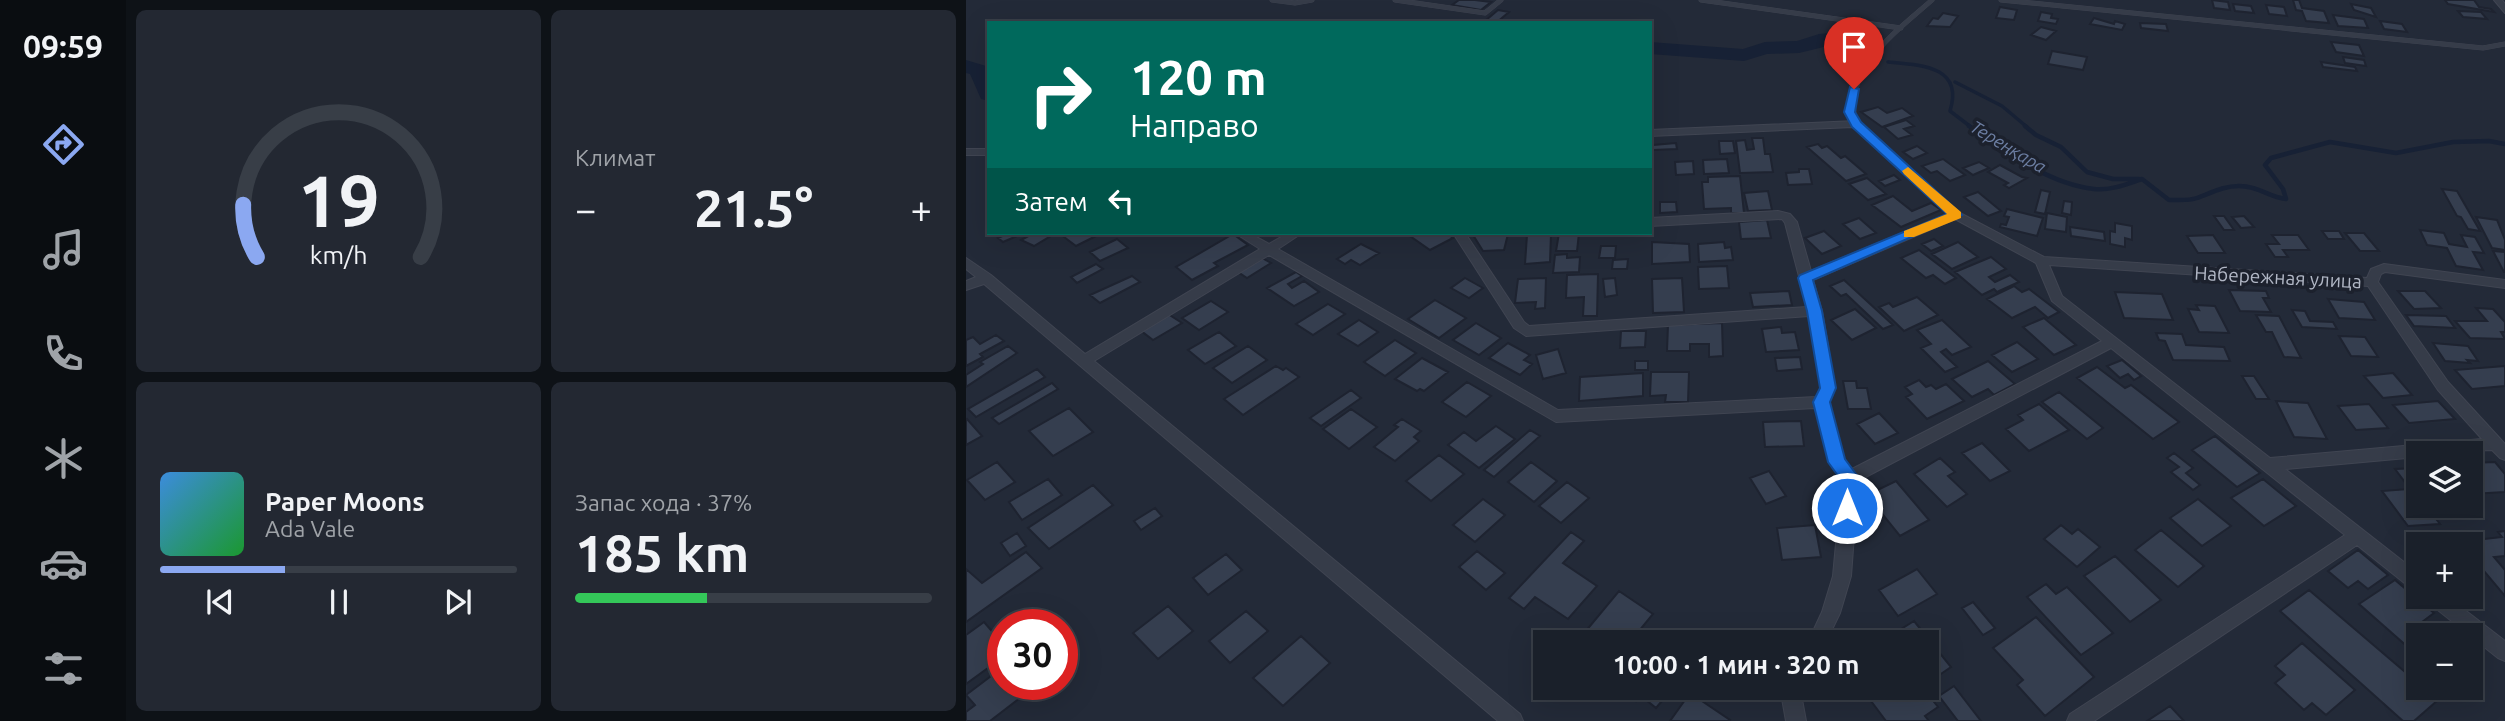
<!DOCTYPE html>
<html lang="ru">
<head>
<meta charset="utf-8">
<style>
  body { margin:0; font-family:Ubuntu,sans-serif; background:#232832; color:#f1f3f6; height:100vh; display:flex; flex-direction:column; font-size:26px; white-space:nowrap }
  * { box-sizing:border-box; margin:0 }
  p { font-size:23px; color:#9fa3a8 }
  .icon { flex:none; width:38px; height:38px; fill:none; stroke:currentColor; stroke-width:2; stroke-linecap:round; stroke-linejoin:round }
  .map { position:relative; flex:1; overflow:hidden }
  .sheet { display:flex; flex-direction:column; gap:10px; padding:10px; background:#0e1217; width:840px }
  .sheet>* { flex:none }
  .top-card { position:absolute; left:21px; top:21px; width:665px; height:214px; border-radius:0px; box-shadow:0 7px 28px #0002,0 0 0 2px #383e47; background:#00695c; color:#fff; overflow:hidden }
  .buttons { position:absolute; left:1440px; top:441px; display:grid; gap:14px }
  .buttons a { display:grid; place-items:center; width:77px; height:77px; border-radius:0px; background:#1a202a; box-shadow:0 7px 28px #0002,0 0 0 2px #383e47; font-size:35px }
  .speed { position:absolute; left:21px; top:609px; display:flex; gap:14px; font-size:35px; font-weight:700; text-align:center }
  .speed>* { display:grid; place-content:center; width:91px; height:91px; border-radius:50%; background:#1a202a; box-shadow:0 7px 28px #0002,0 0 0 2px #383e47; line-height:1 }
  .speed .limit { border:10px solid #d22; background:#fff; color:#111 }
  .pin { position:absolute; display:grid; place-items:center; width:60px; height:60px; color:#fff; margin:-72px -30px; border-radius:50% 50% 50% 0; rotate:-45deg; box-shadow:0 0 7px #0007 }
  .pin .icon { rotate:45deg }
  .me { position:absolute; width:77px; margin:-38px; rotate:0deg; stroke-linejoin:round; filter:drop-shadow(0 0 5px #0008) }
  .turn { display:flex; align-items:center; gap:24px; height:147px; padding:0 28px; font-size:32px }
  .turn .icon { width:91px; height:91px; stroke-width:2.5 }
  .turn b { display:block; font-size:49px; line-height:60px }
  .then { display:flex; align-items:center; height:66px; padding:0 28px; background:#0003; gap:14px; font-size:26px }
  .big { font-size:52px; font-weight:700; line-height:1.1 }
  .sheet .widget { flex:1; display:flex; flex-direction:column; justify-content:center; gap:10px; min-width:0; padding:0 24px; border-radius:10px; background:#232832 }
  .sheet .dial { align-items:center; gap:0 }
  .dial svg { height:182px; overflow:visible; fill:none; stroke:#383e47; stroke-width:7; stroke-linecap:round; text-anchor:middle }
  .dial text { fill:#f1f3f6; stroke:none }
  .song { display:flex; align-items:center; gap:21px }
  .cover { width:84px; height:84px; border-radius:10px; background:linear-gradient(135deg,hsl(210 70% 55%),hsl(130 70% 35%)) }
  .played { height:7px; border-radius:4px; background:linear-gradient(90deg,#8ba8f1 35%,#383e47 35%) }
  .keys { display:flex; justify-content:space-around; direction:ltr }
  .heat { display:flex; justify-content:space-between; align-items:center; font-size:38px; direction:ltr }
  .charge { height:10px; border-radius:5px; background:linear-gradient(90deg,#34c759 37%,#383e47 0) }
  .sheet .tiles { flex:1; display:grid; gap:10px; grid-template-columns:repeat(2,1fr) }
  .trip { position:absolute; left:567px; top:630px; width:406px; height:70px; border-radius:0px; background:#1a202a; box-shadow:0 7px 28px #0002,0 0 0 2px #383e47; font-weight:700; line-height:70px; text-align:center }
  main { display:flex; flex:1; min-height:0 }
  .tab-bar { display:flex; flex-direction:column; width:126px; justify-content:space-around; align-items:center; background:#0a0d11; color:#9fa3a8 }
  .tab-bar .icon { width:49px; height:49px }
  .tab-bar .on { color:#8ba8f1 }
  .tab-bar b { font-size:32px; color:#f1f3f6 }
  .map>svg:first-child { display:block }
</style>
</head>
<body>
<main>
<nav class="tab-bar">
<b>09:59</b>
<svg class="icon on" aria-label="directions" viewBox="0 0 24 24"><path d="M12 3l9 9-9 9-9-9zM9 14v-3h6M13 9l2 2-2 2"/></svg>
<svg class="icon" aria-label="music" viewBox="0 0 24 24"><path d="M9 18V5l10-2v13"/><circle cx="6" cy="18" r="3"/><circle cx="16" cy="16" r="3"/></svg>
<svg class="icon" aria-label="phone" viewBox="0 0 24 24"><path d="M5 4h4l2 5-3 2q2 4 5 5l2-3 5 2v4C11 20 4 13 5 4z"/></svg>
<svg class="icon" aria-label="climate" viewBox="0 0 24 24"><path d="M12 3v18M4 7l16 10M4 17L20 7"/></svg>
<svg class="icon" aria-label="car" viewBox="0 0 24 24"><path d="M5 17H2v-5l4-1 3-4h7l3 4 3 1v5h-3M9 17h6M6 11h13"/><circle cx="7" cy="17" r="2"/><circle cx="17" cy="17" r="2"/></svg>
<svg class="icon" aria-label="filters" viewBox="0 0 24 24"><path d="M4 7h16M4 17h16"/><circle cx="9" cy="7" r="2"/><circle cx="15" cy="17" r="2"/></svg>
</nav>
<section class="sheet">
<div class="tiles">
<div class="widget dial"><svg viewBox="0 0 100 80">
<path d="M14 69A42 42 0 1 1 86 69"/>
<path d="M14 69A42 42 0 0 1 8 46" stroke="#8ba8f1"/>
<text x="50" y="56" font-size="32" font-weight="700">19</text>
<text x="50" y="72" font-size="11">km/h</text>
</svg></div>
<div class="widget"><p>Климат</p>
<div class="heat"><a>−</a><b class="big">21.5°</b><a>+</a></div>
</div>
<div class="widget">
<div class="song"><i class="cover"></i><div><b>Paper Moons</b><p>Ada Vale</p></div></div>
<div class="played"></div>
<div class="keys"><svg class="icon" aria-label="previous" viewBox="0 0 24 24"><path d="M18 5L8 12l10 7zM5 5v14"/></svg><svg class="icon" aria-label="pause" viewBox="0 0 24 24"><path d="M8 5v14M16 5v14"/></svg><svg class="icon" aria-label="next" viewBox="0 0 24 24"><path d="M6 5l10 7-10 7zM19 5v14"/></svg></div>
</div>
<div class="widget"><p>Запас хода · 37%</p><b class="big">185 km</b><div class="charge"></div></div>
</div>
</section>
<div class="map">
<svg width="1539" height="721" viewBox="0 0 1539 721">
  <rect width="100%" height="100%" fill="#232a38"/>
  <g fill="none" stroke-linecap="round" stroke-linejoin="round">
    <!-- stream-far1 -->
    <path stroke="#172135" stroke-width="3.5" d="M922 62C955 65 998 66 984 111L1005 127
      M989 82 1036 106 1061 127"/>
    <!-- stream -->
    <path stroke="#172135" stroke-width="4.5" d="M1003 126C1038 151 1083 184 1128 189 1144 191 1161 184 1176 179L1203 200C1211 200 1223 201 1231 198 1245 193 1257 186 1273 186 1293 186 1302 197 1320 199L1317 189 1299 165 1305 158 1364 142 1430 153 1487 142 1523 141 1539 144
      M1059 126 1070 135 1095 147 1121 172 1147 179H1173"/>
    <!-- river -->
    <path fill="#172135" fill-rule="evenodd" d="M874 32 893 38 896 42 890 49 902 57 899 61C888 64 873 60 866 50L870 44 833 53 801 54 778 61 684 54V42L777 49 799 42 831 41 853 34Z
      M0 60 20 66 23 69V101L15 99 4 74 0 73Z"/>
  </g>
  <!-- building -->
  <path fill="#353e4f" stroke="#1e2330" stroke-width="2" d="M493 0H509L525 2 515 10 486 5Z
    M1246 0 1262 2 1264 10 1248 8Z
    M1327 0H1333L1336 8 1358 11 1363 23 1340 21 1336 11 1330 10Z
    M1479 0H1508L1513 7 1525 9 1528 12 1482 4Z
    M1267 4 1285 6 1288 13 1269 11Z
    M1385 4 1405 8 1410 17 1388 10Z
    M1300 5 1318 7 1321 16 1303 14Z
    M1034 7 1051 10 1048 20 1030 18Z
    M532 10 543 12 530 23 519 21Z
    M1492 11 1515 12 1521 19 1497 17Z
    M1075 12 1086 14 1085 18 1092 19 1090 24 1072 21Z
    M977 13 992 16 984 27 961 26 967 18 972 19Z
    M1367 15 1398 19 1402 28 1372 26Z
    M1128 18 1148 24 1149 21 1159 24 1156 30 1124 24Z
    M1414 21 1436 24 1441 32 1418 29Z
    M1174 23 1200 24 1202 31 1175 28Z
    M1075 27 1090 31 1080 40 1065 35Z
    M1365 42 1393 45 1398 56 1370 52Z
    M1086 51 1121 57 1117 70 1082 64Z
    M1377 57 1398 60 1400 66 1379 63Z
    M1355 62 1389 67 1391 71 1357 67Z
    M912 107 921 113 936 108 947 116 916 127 895 112Z
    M940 120 948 126 938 129 946 135 932 139 918 127Z
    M786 138H797L799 154H804L807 172 774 173 770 141 779 140 781 150 788 149Z
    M753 141H767L769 153 754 154Z
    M710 143 711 149 687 150V145Z
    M852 144 856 148 861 146 875 158 879 156 900 174 880 181 841 147Z
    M951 146 961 153 947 159 937 152Z
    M761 159 763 173 738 174 737 160Z
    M977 159 999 175 984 181 971 171 965 173 956 166Z
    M727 161 728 174 710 175 709 162Z
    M1013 162 1023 168 1007 175 997 168Z
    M1034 165 1056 177 1061 178 1043 188 1038 185 1042 183 1022 172Z
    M833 169H843L846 184 822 185 820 173 833 172Z
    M928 175 934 180 919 186 913 181Z
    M774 176 778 213H765V208L738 209 736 182H742V177Z
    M901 178 920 194 902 200 883 184Z
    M1476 189 1491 191 1514 231 1502 229 1495 217 1491 216Z
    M1075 190 1084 192 1079 214 1069 212Z
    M802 191 806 210 782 211 778 193Z
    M1012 192 1035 211 1022 216 998 197Z
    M927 196 946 211 965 203 975 210 935 227 906 205Z
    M1098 201 1106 202 1105 215 1096 213Z
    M694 202H710L711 212 694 213Z
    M1041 209 1077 218 1071 236 1034 227 1035 224 1040 225 1043 217 1038 216Z
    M1081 213 1101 217 1100 232 1079 229Z
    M1248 216H1258L1268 230H1258Z
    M1278 216 1288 227 1275 228 1266 217Z
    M1510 217 1531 220 1539 240V250L1526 248Z
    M893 218 910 233 894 239 877 224Z
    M801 220 805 238 775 239 773 222Z
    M1149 223 1166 226V240L1159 238V247L1144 244V231L1149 232Z
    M1104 227 1138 232 1139 241 1105 236Z
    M1454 230 1478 233 1483 244 1501 247 1495 235 1509 237 1518 253 1507 252 1517 270 1490 266 1481 248 1461 245Z
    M858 231 875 246 856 254 839 238Z
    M1356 231H1373L1378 239H1362Z
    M43 233H58L37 242 32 238Z
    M68 233H86L88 234 68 246 55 240Z
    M106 233H136L110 246 98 237Z
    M449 233H480L487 238 464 250 444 236Z
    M593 233H613L611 251H590Z
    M1379 233H1398L1413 251H1394Z
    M267 234 282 245 248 263 252 266 226 280 210 267Z
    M542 234 538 250 517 251 507 235Z
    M585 234 584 262 559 264 561 235Z
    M1247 235 1259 253H1232L1221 236Z
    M1306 235H1332L1343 250H1317L1322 257H1309L1300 244H1313Z
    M151 239 162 248 134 261 124 252Z
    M968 239 977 246 965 251 956 244Z
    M686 242 723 244 724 262 686 264Z
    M758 242 759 248 765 247 767 260 733 262 732 244Z
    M992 242 1012 257 986 269 966 254Z
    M395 244 413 253 394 265 385 260 379 264 371 259Z
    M635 246H650L649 258H633Z
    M953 250 990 278 979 284 967 275 960 278 935 258Z
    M1527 251 1539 252V272H1538Z
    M601 254V258L614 257 613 272 587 273 589 255Z
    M1025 257 1040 269 1023 277 1029 282 1044 275 1053 282 1031 292 1028 289 1016 295 989 272Z
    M296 258 305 263 281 278 272 272Z
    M662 259 661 269H646L647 260Z
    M130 264 137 269 111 283 105 277Z
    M761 266 763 288 733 289 732 267Z
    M330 272 336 276 322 284 326 288 338 281 353 292 328 306 301 288Z
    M632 274 631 316H617L618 297 600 298 601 275Z
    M166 276 174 282 134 303 124 295Z
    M499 278 517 288 503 298 485 288Z
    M580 278 579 308 569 309 570 302 549 303 552 279Z
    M649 278 651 295 639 297 637 279Z
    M716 278 718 312 687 313 686 279Z
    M878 280 927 325 917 329 880 294 875 296 864 286Z
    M1048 286 1056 292 1063 289 1093 312 1082 318 1069 307 1046 318 1021 299Z
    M1263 290 1300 291 1303 298H1297L1305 312 1274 311Z
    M823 291 826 305 787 307 784 293Z
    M1432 291H1459L1475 308 1448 309Z
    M1149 292 1196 294 1207 320 1158 318Z
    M951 297 972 315 938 331 913 307 923 303 927 307Z
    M1362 299 1398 302 1409 320 1373 318Z
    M469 300 500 318 473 338 442 319Z
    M245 301 262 312 233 330 216 318Z
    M362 304 379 314 347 335 330 324Z
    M1230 305 1249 306 1263 333 1233 332 1222 309 1233 310Z
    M1510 308 1527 309 1539 322V332H1535L1539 339 1504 338 1489 321H1521Z
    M889 309 910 328 886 340 865 320Z
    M1326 310 1339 311 1344 321 1367 322 1371 329 1336 327Z
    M202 314 216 323 187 340 174 330Z
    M1290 315 1313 316 1335 358 1318 357 1306 332H1300Z
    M1440 315 1480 316 1489 328 1448 326Z
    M1078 318 1110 345 1088 355 1057 327Z
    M393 320 412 332 392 346 372 334Z
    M976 320 1005 347 986 355 980 349 975 352 991 367 979 372 955 348 965 344 951 330Z
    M510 323 535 338 513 355 487 340Z
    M756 323 757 356 743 357V344H724V351H701L702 325Z
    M815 327 816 333 829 332 833 350 800 352 796 329Z
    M655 331H680L679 347 654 348Z
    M253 332 270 346 239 364 222 350Z
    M1190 333 1216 334 1220 345 1258 347 1264 361 1207 360 1199 341 1193 340Z
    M30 335 38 341 14 354 17 357 0 366V340L7 337 14 344Z
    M1373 336 1399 337 1412 357 1385 356Z
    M429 340 450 353 419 376 398 362Z
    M1051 342 1072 359 1046 372 1026 355Z
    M542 343 564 355 558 360 566 364 554 375 523 358Z
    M1467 343 1502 346 1512 361 1501 360 1504 363 1479 361Z
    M42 346 51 353 0 387V375L17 364 14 362Z
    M282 346 301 360 266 383 247 368Z
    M592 349 600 373 577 379 570 355Z
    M834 357 836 369 811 371 809 358Z
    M456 358 482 372 458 391 454 389 451 391 429 379Z
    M1156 360 1175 376 1168 380 1162 374 1154 378 1141 366Z
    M669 361H682V370H669Z
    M1022 361 1049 384 1028 395 1022 389 1006 397 986 379Z
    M310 366 317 370 320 368 333 377 277 415 258 399Z
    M1539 366V386L1506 389 1489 370Z
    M1131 367 1159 388 1165 385 1213 422 1187 439 1111 378Z
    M71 369 79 377 10 417 2 409Z
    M685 372H723L722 402H699L700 395 684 396Z
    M677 373V396L613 401 614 377Z
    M1427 373 1446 395 1417 398 1398 376Z
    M1276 376H1288L1303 399H1290Z
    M953 380 960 387 965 385 970 389 980 384 998 401 961 419 940 397 946 394 939 387Z
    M877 381H890L891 388H901L905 409H882Z
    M501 382 525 396 500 417 476 402Z
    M86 383 92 389 33 424 26 418Z
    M385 390 395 398 355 426 344 418Z
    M1093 392 1137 428 1121 439 1076 402Z
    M1310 401 1342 403 1361 439 1328 437Z
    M1472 401 1489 419 1443 423 1427 405Z
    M1073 404 1103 430 1063 451 1040 429 1057 420 1052 415Z
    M1403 404 1422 428 1390 430 1372 406Z
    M103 408 127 432 87 456 63 431Z
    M385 409 411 427 383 449 357 429Z
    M913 413 932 433 909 444 891 424Z
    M1 419 16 436 0 445V420Z
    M436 419 455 431 448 437 453 441 429 461 408 447 432 427 428 425Z
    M835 421 838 446 799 447 797 422Z
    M530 426 549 439 513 468 482 445 498 432 510 441Z
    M564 430 574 436 528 477 518 470Z
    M1249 436 1294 473 1271 487 1226 450Z
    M1016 443 1044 471 1024 481 996 453Z
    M1208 453 1227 468 1220 473 1234 485 1227 490 1205 472 1213 467 1201 458Z
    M473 455 498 474 465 501 440 481Z
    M974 458 989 472 982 476 1001 494 981 507 948 474Z
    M31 462 49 482 19 500 1 480Z
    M565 462 591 481 568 502 542 482Z
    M1529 462 1539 474V492L1505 494V463Z
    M1452 468V506H1460L1474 524 1442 526 1416 491 1444 489 1429 469Z
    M803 471 820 496 800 504 784 478Z
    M82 479 96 495 56 520 43 502Z
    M1297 479 1330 506 1298 526 1265 498Z
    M930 481 963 520 934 536 901 495Z
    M601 482 623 498 595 523 573 506Z
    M127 485 147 505 83 549 62 528Z
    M517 499 539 515 509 542 487 525Z
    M1232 499 1265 526 1236 546 1204 518Z
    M189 508 196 516 175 530 168 521Z
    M849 525 855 557 816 560 811 528Z
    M1095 525 1106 534 1112 529 1134 547 1111 567 1078 539Z
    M1195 530 1238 566 1212 587 1169 550Z
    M1539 531V556L1528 557 1539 570V596L1513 565 1505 566V544H1474L1536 537 1532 532Z
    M605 532 618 541 597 563 631 586 602 619 569 597 558 609 543 598Z
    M51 533 60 546 44 556 35 543Z
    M1392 550 1422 575 1402 589 1392 581 1382 588 1362 571Z
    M511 551 539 573 520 590 493 567Z
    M60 552 76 568 0 622V569L16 583Z
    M260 554 276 570 242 595 227 578Z
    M1149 556 1195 600 1164 622 1118 576Z
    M951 569 971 594 932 616 913 590Z
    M1429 580 1468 613 1456 622 1472 635H1452V656L1393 604Z
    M1080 584 1090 594 1101 587 1147 633 1115 655 1061 597Z
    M1343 590 1452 683V688H1458L1472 700 1448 721H1437L1314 611Z
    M653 591 687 614 664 642H621L614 638Z
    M1007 602 1029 628 1017 635 996 608Z
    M202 606 227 631 192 659 167 633Z
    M280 611 302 631 264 663 243 641Z
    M1070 617 1128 677 1079 716 1051 685 1057 680 1027 648Z
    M948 621 985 667 969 678 961 668V642H940L932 631Z
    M18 622 37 644V657L0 684V635Z
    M335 636 364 663 317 706 287 678Z
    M1336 643 1389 690 1360 715 1346 703 1338 710 1309 683 1319 675 1309 666Z
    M37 667V684H57L63 691 24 721H0V712L9 705 0 695Z
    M988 686 1015 721H992L973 696Z
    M659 688H707L690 708 674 695 670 701 657 690Z
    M957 688 972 707 959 716 963 721H920L896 689Z
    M724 693 764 720 763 721H704Z
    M1204 706 1218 721H1181Z"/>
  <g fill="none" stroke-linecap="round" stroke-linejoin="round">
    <defs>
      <path id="service" d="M306 0 329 3 346 0
        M429 0 519 13 535 0
        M735 0 935 28
        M1035 0 1517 48 1539 44
        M890 124C875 70 930 32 966 0"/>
      <path id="minor" d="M1528 0H1536L1539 4V13Z
        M890 121 994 213 1078 257 1401 278 1405 269 1418 264 1539 280V288L1419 272 1415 274 1412 282 1482 382 1539 444V460L1534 458 1526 450 1452 453V457L1319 469 1452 573V591L1446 589 1391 545 1128 721H1101L1104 714 1379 535 1145 348 892 481 885 576 874 613 860 642H842L856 612 867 576 876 479 863 462 849 408 590 422 303 255 128 361 554 714 557 721H532L18 284 0 290V281L10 277 0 269V258L25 275 119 354 294 249 269 233H283L303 244 322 233H336L312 249 592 410 850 397 855 388 843 316 560 336 548 328 487 233H499L558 322 563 326 841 307 819 223 816 219 684 226V218L812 211 824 214 831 222 845 271 982 214 887 127 684 136V130ZM989 219 1070 263 1086 301 1136 341 886 469 878 460 862 402 869 388 856 311 847 280ZM1083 265 1402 286 1472 390 1516 439 1304 458 1096 296Z
        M0 149H23V155H0Z
        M1460 597H1482L1539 641V661L1532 658 1463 603Z
        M818 688H837L835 694 840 721H820L815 693Z"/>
    </defs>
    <!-- service casing -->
    <use href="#service" stroke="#404552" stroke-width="5"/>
    <!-- minor casing -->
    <use href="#minor" stroke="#404552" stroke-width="2"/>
    <!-- service -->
    <use href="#service" stroke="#363c49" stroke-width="4.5"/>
    <!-- minor -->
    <use href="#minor" fill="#363c49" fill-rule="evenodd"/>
  </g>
  <!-- route -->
  <path fill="#1a73e8" stroke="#114b97" stroke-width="2" d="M884 87 893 89 889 112 895 122 996 215 847 280 856 311 870 388 864 402 879 459 893 478 888 514 881 516 875 514 872 508 875 480 862 462 847 402 854 388 841 311 832 278 834 275 981 214 886 127 878 112Z"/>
  <!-- slow -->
  <path fill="#f59e0b" d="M942 167 995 212V218L948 237H938V231L981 214 938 174 936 171Z"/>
  <g text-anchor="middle" stroke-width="7" stroke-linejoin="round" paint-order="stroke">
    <!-- far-water labels -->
    <g font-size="18" font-style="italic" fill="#6c7ea2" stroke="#1c212d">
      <text transform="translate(1042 147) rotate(31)" y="6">Тереңқара</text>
    </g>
    <!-- street labels -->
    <g font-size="19" fill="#b1b7c5" stroke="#1c212d">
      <text transform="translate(1312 277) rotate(3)" y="7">Набережная улица</text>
    </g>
  </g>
</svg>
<div class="buttons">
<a><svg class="icon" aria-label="layers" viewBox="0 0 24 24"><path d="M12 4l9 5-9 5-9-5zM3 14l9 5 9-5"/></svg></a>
<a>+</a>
<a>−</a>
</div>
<div class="speed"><div class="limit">30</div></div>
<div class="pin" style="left:888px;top:89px;background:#d93025"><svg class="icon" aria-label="arrive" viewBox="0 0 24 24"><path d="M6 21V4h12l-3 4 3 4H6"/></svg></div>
<svg class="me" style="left:881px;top:508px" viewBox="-20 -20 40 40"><circle r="17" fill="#1a73e8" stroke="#fff" stroke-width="3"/><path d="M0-11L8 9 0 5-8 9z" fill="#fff"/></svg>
<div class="trip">10:00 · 1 мин · 320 m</div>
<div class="top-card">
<div class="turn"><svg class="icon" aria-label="right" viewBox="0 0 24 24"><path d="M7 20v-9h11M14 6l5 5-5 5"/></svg><div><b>120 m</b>Направо</div></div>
<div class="then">Затем<svg class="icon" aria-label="left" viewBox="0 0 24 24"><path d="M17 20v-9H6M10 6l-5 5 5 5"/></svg></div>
</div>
</div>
</main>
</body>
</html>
